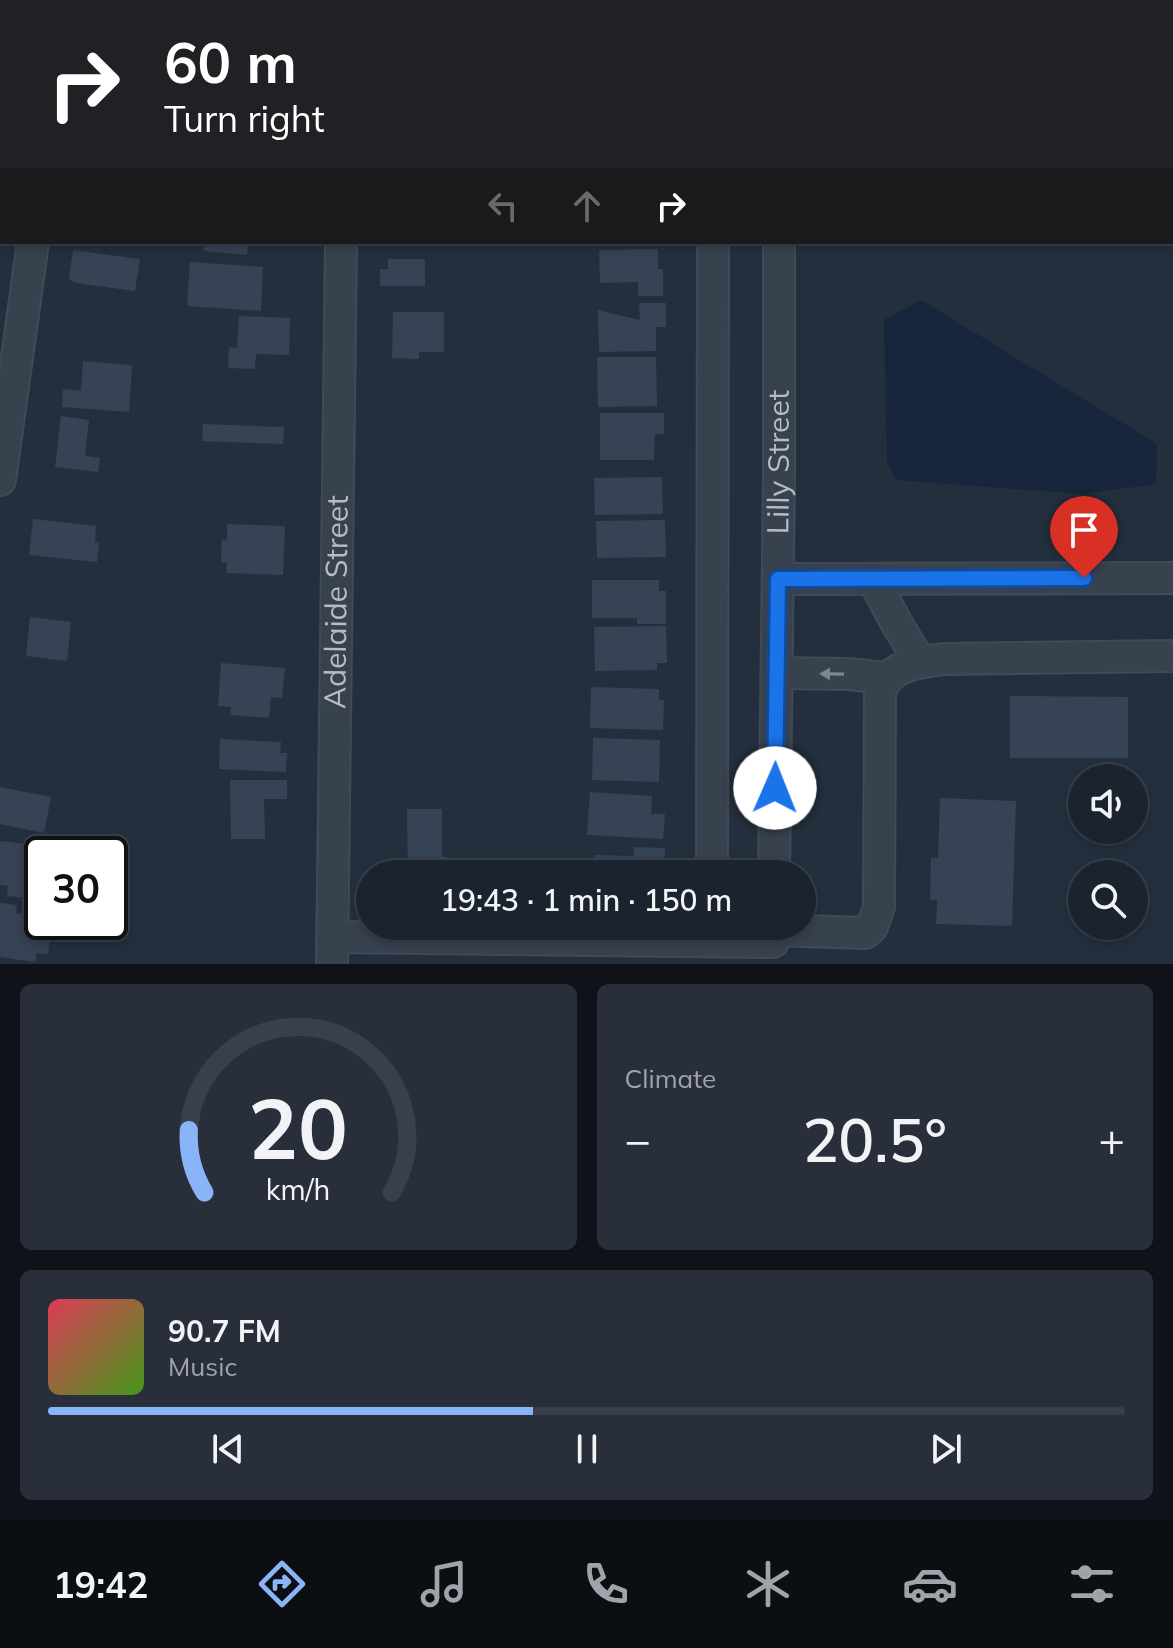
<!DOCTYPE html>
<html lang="en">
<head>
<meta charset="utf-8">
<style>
  body { margin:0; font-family:Mulish,sans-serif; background:#282f3a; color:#f1f3f6; height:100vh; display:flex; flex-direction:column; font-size:30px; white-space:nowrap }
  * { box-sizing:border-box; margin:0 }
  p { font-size:26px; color:#a0a4aa }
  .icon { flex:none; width:44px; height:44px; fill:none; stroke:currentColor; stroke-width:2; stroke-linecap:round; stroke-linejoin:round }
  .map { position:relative; height:964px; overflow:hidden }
  .panel { display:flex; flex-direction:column; gap:20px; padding:20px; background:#0f1319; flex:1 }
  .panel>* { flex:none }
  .top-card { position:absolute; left:0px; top:0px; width:1174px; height:244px; box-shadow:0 4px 12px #0003,0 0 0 2px #39404a; background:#202124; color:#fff; overflow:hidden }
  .fabs { position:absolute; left:1068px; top:764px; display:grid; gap:16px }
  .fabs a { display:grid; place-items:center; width:80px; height:80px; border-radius:50%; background:#1b232e; box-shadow:0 4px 12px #0003,0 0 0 2px #39404a; font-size:40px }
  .speed { position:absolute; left:24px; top:836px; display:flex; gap:16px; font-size:40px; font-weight:700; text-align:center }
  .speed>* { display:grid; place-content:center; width:104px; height:104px; border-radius:50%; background:#1b232e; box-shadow:0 4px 12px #0003,0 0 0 2px #39404a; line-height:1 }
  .speed .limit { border:4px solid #111; border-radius:12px; background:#fff; color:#111 }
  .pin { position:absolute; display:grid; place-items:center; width:68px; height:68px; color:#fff; margin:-82px -34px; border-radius:50% 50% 50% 0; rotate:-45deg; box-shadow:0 0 8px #0007 }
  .pin .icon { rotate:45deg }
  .me { position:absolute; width:88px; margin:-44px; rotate:1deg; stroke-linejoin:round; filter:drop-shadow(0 0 6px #0008) }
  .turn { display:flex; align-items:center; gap:28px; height:168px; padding:0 32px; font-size:36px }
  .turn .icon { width:104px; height:104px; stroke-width:2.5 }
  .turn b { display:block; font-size:56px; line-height:68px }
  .lanes { display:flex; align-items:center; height:76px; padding:0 32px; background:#0003; justify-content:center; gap:40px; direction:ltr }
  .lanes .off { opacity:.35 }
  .big { font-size:60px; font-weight:600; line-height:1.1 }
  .panel .tile { flex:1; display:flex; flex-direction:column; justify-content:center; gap:12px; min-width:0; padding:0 28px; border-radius:12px; background:#282f3a }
  .panel .dial { align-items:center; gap:0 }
  .dial svg { height:208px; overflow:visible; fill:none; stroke:#39404a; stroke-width:7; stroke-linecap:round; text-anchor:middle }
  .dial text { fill:#f1f3f6; stroke:none }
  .song { display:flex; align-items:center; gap:24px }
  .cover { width:96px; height:96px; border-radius:12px; background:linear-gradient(135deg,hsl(350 70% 55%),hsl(100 70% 35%)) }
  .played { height:8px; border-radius:4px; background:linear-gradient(90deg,#8ab4f8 45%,#39404a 45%) }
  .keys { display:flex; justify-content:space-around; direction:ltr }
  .heat { display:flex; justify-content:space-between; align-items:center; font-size:44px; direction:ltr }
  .panel .tiles { flex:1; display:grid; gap:20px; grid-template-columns:1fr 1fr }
  .tile:last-child { grid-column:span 2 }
  .trip { position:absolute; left:356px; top:860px; width:460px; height:80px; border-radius:40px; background:#1b232e; box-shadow:0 4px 12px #0003,0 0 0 2px #39404a; font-weight:600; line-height:80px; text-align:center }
  .tabs { display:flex; height:128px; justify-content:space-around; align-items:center; background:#0b0e12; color:#a0a4aa }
  .tabs .icon { width:56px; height:56px }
  .tabs .selected { color:#8ab4f8 }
  .tabs b { font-size:36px; color:#f1f3f6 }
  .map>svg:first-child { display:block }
</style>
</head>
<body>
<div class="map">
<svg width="1173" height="964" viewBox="0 0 1173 964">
  <rect width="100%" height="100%" fill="#242f3e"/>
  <!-- water -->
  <path fill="#17263c" d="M921 300 1157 444 1156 484 1082 494 896 480 887 462 884 320Z"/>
  <!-- building -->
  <path fill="#364354" d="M204 242H255V246L248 245 247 255 204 251Z
    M658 249V269H663V296H638V282L600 283 599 250Z
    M73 250 140 259 135 291 76 283 72 281 69 278Z
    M388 259H425V286H380V269H388Z
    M190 262 263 267 261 311 187 306Z
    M639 303H666V327H656V351L599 352 598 310 640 320Z
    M393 312H444V352H419V359L392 358Z
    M239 316 290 318 289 355 256 354 255 369 228 368 229 347 237 348Z
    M597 357H656L657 406 598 407Z
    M83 361 132 365 129 412 62 407 63 389 81 391Z
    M600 413H664V434H655L654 460H600Z
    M61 416 89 420 85 456 100 458 98 472 55 467Z
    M203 424 284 427 283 444 202 441Z
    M662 477 663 514 595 515 594 478Z
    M33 519 96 526 95 542 99 543 97 562 29 555Z
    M665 520 666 557 597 558 596 521Z
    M227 524 285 526 283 575 226 573 227 563 221 562 222 539 227 540Z
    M592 580H659V591H666V624H637V618H592Z
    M30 617 71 622 67 661 26 656Z
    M666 626 667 663H657V670L595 671 594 627Z
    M221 663 285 668 282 698 271 697 269 718 230 715 231 707 218 706Z
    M591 687 659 689V700H664L663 730 590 728Z
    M1010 696 1128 697V758H1010Z
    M593 738 660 740 659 782 592 780Z
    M220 739 281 742 280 753H287L286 772 219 769Z
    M230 780H287V799H264L265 839H231Z
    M0 787 51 797 44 833 0 824Z
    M590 792 652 796 651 814H665L663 839 587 835Z
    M940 798 1016 801 1012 926 936 924 937 900H930L931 858H938Z
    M407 809H442V857H449V874H408Z
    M0 841 27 844 26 851 42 853V891L27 889 26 898 7 896 8 886 0 885Z
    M634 847 665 848 664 874H595V855L634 856Z
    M0 903 17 905 16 913 42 916V922H52L48 954 37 953 35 962 0 957Z"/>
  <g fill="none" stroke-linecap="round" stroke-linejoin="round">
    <defs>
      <g id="minor">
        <path d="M693 0 696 2"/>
        <path d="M66 2V0"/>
        <path d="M344 2V0"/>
        <path d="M779 2V0"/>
        <path d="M1172 80H1173"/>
        <path d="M0 85H2"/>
        <path d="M0 480 33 242"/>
        <path d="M778 579 1173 578"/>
        <path d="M873 579 897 624 920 662"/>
        <path d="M777 673 848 674 886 678"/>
        <path d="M712 874 713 242"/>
        <path id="s1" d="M774 874 779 477V242"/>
        <path d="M773 930 865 933 872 927 879 907 880 693C887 665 920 662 944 659L1173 656"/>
        <path d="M332 937 773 942"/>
        <path id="s2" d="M332 964 341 242"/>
      </g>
    </defs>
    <!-- minor casing -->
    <use href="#minor" stroke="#414a57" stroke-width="34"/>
    <!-- minor -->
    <use href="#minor" stroke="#38414e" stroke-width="30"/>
  </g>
  <!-- one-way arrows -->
  <defs><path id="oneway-solid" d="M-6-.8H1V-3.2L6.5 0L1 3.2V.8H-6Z" transform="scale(2)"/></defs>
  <use fill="#7c8592" href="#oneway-solid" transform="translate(832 674) rotate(-179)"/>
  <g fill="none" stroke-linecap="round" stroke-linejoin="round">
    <defs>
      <path id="route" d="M775 788 778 579 1084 578"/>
    </defs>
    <!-- route casing -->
    <use href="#route" stroke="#114b97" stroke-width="20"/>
    <!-- route -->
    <use href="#route" stroke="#1a73e8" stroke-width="14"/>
  </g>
  <g text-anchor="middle" stroke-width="8" stroke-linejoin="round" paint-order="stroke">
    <!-- street labels -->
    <g font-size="30" fill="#b4bcc9" stroke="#1d2633">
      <text dy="10" stroke="none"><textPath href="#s1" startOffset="412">Lilly Street</textPath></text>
      <text dy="10" stroke="none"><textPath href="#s2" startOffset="362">Adelaide Street</textPath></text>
    </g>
  </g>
</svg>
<div class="fabs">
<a><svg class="icon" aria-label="sound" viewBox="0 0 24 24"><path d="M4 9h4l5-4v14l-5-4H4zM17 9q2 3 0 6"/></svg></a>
<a><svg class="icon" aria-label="search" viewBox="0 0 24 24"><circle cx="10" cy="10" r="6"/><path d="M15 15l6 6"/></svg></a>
</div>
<div class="speed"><div class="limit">30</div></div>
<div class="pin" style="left:1084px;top:578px;background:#d93025"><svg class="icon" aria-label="arrive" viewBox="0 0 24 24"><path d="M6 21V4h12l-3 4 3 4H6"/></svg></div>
<svg class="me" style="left:775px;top:788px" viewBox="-20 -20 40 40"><circle r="19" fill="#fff"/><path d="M0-13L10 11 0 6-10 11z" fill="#1a73e8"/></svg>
<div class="trip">19:43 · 1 min · 150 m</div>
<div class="top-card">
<div class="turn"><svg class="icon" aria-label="right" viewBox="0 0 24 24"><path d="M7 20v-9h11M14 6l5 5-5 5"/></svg><div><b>60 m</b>Turn right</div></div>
<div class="lanes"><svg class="icon off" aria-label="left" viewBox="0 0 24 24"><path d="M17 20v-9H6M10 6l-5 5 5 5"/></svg><svg class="icon off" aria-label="ahead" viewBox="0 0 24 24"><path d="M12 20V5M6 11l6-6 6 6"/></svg><svg class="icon" aria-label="right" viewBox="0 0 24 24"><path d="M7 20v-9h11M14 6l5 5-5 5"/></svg></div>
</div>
</div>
<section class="panel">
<div class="tiles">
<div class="tile dial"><svg viewBox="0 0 100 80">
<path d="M14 69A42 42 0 1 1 86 69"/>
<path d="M14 69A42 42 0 0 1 8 45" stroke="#8ab4f8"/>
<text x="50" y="56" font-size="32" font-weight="700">20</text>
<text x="50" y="72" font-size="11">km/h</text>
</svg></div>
<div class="tile"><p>Climate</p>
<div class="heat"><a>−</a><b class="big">20.5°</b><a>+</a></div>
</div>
<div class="tile">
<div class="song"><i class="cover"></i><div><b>90.7 FM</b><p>Music</p></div></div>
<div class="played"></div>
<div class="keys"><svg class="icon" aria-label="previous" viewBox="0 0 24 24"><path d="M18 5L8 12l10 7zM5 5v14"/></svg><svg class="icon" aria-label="pause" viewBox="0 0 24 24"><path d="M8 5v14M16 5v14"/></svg><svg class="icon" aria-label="next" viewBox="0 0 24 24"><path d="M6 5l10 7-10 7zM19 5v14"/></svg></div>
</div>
</div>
</section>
<nav class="tabs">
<b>19:42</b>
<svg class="icon selected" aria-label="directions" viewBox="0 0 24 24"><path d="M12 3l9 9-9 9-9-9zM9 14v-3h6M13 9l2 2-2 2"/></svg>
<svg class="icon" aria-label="music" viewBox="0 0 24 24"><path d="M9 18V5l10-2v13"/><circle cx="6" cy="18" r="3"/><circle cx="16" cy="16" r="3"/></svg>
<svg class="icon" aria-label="phone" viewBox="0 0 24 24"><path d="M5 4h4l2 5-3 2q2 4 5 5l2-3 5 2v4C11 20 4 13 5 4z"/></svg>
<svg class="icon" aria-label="climate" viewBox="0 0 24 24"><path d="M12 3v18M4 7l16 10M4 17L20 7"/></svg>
<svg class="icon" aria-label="car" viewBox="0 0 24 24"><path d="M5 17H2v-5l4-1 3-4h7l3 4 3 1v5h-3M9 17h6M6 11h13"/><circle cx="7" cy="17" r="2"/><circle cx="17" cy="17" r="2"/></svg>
<svg class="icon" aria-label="filters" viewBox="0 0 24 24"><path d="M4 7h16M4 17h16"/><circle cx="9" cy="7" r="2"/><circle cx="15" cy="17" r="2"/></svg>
</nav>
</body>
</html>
